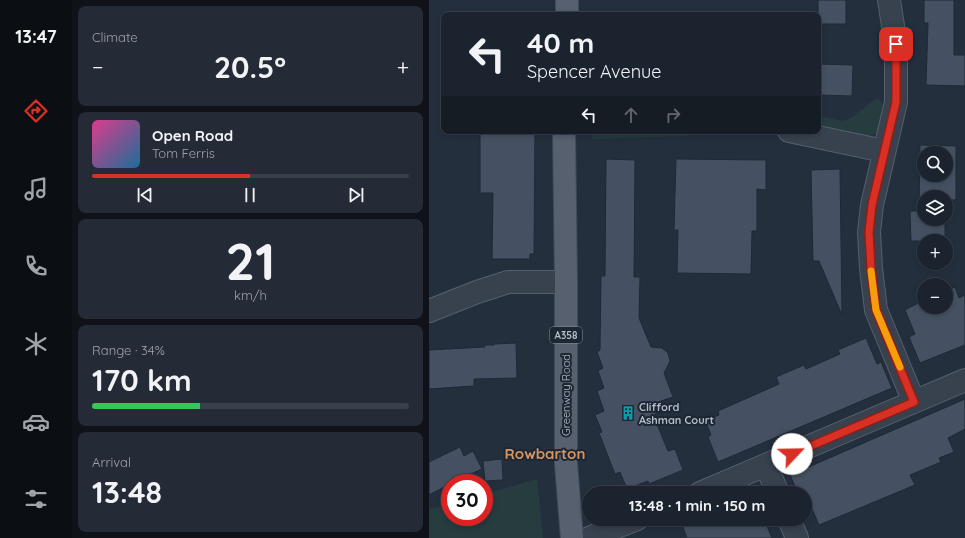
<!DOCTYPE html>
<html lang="en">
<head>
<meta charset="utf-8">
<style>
  body { margin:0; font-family:Quicksand,sans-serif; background:#242b36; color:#f1f3f6; height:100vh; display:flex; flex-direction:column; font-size:15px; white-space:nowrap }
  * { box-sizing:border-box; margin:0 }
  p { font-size:13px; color:#a0a4aa }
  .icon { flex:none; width:22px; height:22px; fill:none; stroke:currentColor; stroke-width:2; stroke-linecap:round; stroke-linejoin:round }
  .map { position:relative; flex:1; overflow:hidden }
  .side { display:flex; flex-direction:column; gap:6px; padding:6px; background:#0f1319; width:357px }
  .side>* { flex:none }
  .hud { position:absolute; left:12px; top:12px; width:380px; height:122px; border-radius:8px; box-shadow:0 2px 6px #0003,0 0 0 1px #39404a; background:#1b232e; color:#f1f3f6; overflow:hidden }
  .buttons { position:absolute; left:488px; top:146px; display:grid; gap:8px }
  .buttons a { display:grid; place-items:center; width:36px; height:36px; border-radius:50%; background:#1b232e; box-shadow:0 2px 6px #0003,0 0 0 1px #39404a; font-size:20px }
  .speed { position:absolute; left:12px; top:474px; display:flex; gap:8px; font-size:20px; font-weight:700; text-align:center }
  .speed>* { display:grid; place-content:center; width:52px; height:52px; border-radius:50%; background:#1b232e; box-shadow:0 2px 6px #0003,0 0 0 1px #39404a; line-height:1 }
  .speed .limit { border:6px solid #d22; background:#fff; color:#111 }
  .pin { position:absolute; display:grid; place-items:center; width:34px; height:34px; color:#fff; margin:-17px; border-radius:8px; box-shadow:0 2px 6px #0006 }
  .me { position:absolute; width:44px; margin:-22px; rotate:66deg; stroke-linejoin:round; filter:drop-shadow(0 0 3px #0008) }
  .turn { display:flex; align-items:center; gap:14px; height:84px; padding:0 20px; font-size:18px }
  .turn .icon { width:52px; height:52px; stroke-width:2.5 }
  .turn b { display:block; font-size:28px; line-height:34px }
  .lanes { display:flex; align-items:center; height:38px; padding:0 20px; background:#0003; justify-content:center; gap:20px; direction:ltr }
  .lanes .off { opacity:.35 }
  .big { font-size:30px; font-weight:700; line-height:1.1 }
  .side .card { flex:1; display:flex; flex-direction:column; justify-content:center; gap:6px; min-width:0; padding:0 14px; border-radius:8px; background:#242b36 }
  .side .dial { align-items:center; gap:0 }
  .dial b { font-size:52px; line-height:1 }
  .song { display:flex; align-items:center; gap:12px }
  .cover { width:48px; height:48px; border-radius:6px; background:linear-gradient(135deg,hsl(330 70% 55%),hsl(200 70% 35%)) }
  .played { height:4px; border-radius:2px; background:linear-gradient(90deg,#d93025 50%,#39404a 50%) }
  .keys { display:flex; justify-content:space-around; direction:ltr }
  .heat { display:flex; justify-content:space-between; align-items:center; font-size:22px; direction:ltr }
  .charge { height:6px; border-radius:3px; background:linear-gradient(90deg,#34c759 34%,#39404a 0) }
  .trip { position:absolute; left:153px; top:486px; width:230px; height:40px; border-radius:20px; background:#1b232e; box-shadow:0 2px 6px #0003,0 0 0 1px #39404a; font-weight:700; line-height:40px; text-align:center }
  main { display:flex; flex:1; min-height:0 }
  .dock { display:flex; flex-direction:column; width:72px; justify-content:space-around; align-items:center; background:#0b0e12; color:#a0a4aa }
  .dock .icon { width:28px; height:28px }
  .dock .active { color:#d93025 }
  .dock b { font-size:18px; color:#f1f3f6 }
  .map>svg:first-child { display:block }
</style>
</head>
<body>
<main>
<nav class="dock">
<b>13:47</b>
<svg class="icon active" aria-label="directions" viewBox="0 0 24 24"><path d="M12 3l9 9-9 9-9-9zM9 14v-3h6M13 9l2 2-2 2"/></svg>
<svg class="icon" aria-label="music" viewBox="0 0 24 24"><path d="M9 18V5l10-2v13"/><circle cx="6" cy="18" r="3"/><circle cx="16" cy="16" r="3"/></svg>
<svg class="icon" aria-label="phone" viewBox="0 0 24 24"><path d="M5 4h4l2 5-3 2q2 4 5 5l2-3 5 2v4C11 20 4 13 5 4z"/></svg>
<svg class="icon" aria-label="climate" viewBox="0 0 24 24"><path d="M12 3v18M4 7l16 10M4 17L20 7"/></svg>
<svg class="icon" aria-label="car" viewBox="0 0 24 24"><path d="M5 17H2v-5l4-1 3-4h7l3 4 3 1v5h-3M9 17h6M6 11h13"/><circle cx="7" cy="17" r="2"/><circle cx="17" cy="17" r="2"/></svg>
<svg class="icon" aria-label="filters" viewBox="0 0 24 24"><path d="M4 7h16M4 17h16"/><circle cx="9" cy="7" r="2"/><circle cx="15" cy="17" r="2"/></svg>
</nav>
<section class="side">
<div class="card"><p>Climate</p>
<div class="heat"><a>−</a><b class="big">20.5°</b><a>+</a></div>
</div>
<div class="card">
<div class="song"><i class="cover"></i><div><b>Open Road</b><p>Tom Ferris</p></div></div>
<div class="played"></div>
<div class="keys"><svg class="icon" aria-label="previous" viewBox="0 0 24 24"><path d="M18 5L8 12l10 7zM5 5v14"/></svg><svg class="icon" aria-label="pause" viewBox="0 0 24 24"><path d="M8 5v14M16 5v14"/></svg><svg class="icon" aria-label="next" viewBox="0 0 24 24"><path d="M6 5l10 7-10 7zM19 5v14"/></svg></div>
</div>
<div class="card dial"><b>21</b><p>km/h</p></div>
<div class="card"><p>Range · 34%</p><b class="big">170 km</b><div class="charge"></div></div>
<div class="card"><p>Arrival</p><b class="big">13:48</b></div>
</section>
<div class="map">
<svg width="536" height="538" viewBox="0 0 536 538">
  <rect width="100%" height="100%" fill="#242f3e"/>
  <!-- green -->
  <path fill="#263c3f" d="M448 98 453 103 452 124 450 133 433 138 389 129V116L414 121 420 119Z
    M164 131H259V136L163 139Z
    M108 479 114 538H0V509L21 504V517H55V494Z"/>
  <!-- building -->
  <path fill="#455162" stroke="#1f2835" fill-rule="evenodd" d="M389 0H417V24H389Z
    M495 0H525V55H536V86L497 85 499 23H495Z
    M389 64 424 65 423 96 389 95Z
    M51 131H106L105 254H101V259H63L64 193H51Z
    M491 145 527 146V200H517V197H495V219H516V241H482L481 211H490ZM495 153H517V175H495Z
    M177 159 206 160 205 277H211L210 318 222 347 233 348 239 353 241 361 235 373 244 397 232 401 225 417 239 451 246 449 254 470 220 484 219 481 198 489 191 472 186 474 170 433 173 432 166 415 175 411 168 391 175 388 169 371 174 368 168 352 171 350 172 276H176Z
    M247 159 337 160V190L328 189V231H323L322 274 248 273 249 230H245Z
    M411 169 413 315 390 261H384L382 170Z
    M526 287 530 298 536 295V345L491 363 480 337 486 334 476 310 495 300V307H517V291Z
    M437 338 448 364 452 362 463 388 289 462 279 437 282 435 276 420 290 415 289 411 350 384 347 377 375 365 377 369 411 354 409 350Z
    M87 343 88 378 45 379V386L0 389V350L56 347 55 345H65V344Z
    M536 399V429L519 438 525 452 510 458 512 462 481 475 486 485 390 525 381 504 376 506V493H369L361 475Z
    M31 447 35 456 44 451 53 469 21 483V484L0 495V462Z
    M73 459 74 480 56 481 54 461Z
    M258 519H335L343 538H258L252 522Z"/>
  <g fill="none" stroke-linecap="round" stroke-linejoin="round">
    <defs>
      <path id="minor" d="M460 0 467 45V102L443 205 440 232 442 268 447 310 485 402
        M360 131 455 151
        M0 311 48 292 79 282H137
        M337 466 349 493
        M271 493 536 380
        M360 519 368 538
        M160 538 208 519"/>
      <path id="major" d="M138 15V0
        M135 131 137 282V464L143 538"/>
    </defs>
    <!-- minor casing -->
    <use href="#minor" stroke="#565f6c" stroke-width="24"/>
    <!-- major casing -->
    <use href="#major" stroke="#414a57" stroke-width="24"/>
    <!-- minor -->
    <use href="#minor" stroke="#38414e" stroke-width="22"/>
    <!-- major -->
    <use href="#major" stroke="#56606e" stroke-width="22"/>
  </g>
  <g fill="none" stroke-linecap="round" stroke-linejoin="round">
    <defs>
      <path id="route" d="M363 454 485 402 447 310 442 268 440 232 443 205 467 102V44"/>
    </defs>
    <!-- route casing -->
    <use href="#route" stroke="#8d1f18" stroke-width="10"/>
    <!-- route -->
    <use href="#route" stroke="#d93025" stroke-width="7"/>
    <!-- slow -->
    <path stroke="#f59e0b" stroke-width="7" d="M442 271 447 310 471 367"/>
  </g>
  <!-- icons -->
  <defs>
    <symbol id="building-bare" viewBox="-9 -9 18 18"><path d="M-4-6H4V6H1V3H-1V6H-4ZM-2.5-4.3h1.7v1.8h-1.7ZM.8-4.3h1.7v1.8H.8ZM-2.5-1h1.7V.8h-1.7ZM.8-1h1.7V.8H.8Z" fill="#0f9aa8" stroke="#1d2633" stroke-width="2.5" paint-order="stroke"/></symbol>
  </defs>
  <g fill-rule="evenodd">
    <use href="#building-bare" x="189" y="403" width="20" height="20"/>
  </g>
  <g text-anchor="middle" stroke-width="4" stroke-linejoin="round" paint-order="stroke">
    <!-- shield labels -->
    <rect fill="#1d2633" stroke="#878f9c" stroke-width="1" x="121" y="327" width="32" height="16" rx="3"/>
    <g font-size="10" font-weight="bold" fill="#b4bcc9">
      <text x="137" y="339">A358</text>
    </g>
    <!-- street labels -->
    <g font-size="11" fill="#b4bcc9" stroke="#1d2633">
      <text transform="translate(137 395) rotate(-90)" y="4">Greenway Road</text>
    </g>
    <!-- poi labels -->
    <g font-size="11" font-weight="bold" fill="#b4bcc9" stroke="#1d2633" text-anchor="start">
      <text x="210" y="411">Clifford<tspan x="210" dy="13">Ashman Court</tspan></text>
    </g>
    <!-- district labels -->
    <g font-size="15" font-weight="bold" fill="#d59563" stroke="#1d2633">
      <text x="116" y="459">Rowbarton</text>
    </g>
  </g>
</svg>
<div class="buttons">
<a><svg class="icon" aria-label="search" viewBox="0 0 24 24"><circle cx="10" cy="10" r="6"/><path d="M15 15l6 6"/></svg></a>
<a><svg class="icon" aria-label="layers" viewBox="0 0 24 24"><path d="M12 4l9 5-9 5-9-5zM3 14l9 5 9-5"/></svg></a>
<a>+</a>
<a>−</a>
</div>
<div class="speed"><div class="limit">30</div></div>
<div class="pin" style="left:467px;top:44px;background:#d93025"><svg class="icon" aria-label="arrive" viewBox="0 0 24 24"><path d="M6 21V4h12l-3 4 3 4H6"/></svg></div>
<svg class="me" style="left:363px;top:454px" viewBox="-20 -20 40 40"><circle r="19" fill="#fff"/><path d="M0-13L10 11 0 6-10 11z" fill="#d93025"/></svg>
<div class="trip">13:48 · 1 min · 150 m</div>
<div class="hud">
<div class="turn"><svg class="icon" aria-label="left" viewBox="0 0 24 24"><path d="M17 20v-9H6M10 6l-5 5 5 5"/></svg><div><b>40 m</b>Spencer Avenue</div></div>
<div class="lanes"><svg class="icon" aria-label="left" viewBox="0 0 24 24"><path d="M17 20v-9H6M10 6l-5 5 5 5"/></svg><svg class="icon off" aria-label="ahead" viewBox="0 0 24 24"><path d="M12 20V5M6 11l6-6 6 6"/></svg><svg class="icon off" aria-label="right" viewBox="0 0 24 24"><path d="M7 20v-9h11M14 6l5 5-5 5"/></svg></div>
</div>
</div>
</main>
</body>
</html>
